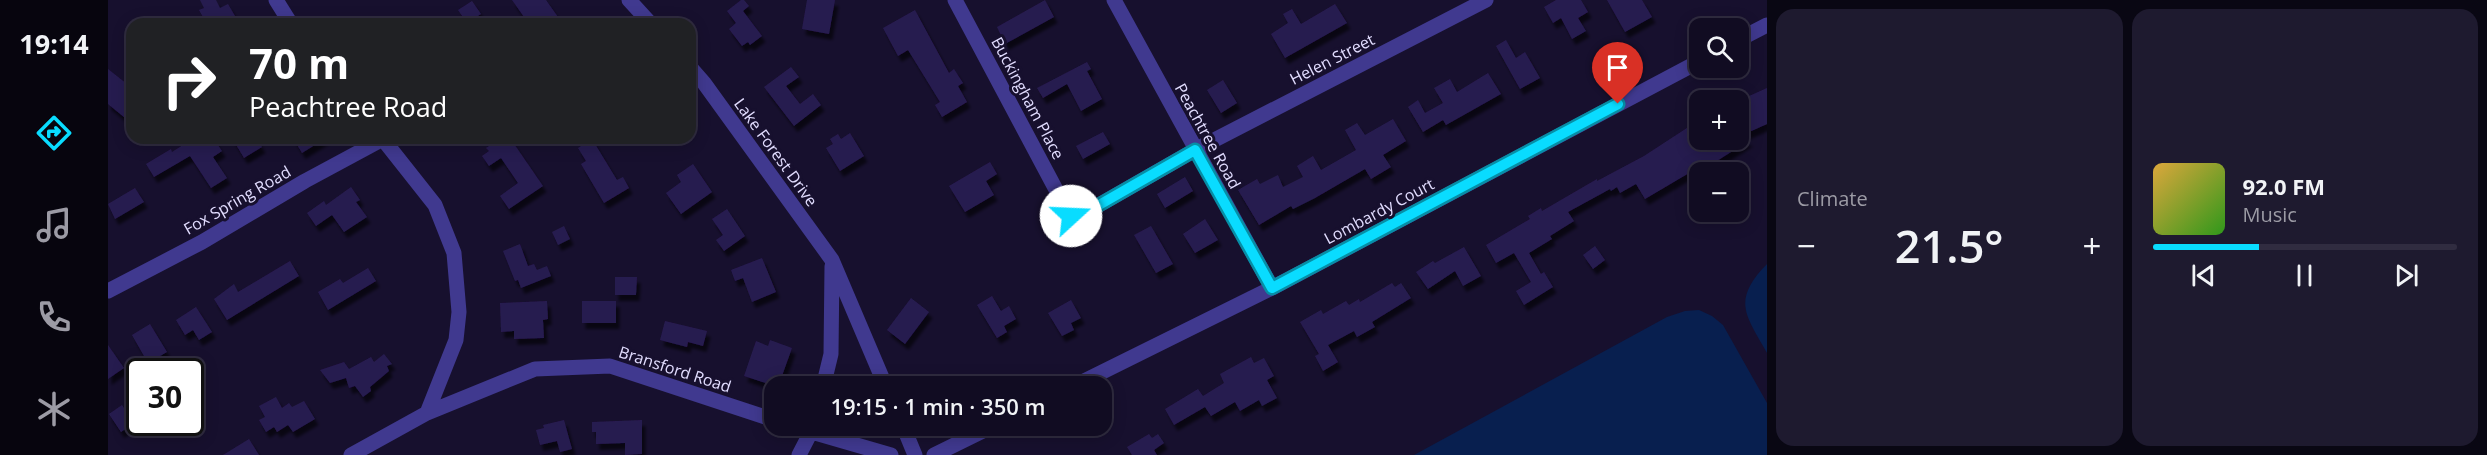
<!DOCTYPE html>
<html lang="en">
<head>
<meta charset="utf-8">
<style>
  body { margin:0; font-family:"Open Sans",sans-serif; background:#1e1a2f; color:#f1f3f6; height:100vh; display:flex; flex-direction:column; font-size:22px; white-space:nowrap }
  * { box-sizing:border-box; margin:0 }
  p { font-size:20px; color:#9c9ba5 }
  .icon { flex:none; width:33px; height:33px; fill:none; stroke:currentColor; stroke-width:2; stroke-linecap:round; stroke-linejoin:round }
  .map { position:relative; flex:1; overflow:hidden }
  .drawer { display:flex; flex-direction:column; gap:9px; padding:9px; background:#090713; width:720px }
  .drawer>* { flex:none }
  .guide { position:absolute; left:18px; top:18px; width:570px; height:126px; border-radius:18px; box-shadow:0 3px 15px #0003,0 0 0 2px #302c40; background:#202124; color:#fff; overflow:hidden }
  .controls { position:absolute; left:1581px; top:18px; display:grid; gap:12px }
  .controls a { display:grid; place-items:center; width:60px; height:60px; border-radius:12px; background:#110c22; box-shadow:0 3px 15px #0003,0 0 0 2px #302c40; font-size:30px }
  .speed { position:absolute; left:18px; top:358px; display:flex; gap:12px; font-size:30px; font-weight:700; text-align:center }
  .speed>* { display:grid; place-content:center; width:78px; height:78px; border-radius:50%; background:#110c22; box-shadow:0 3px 15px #0003,0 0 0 2px #302c40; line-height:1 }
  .speed .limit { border:3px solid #111; border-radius:9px; background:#fff; color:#111 }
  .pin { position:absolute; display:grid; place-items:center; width:51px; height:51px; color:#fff; margin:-62px -26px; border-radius:50% 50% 50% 0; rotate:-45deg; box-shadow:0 0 6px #0007 }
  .pin .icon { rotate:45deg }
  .me { position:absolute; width:66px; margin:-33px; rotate:70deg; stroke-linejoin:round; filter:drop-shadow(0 0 4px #0008) }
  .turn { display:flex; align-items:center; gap:21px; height:126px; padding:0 24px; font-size:27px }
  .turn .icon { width:78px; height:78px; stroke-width:2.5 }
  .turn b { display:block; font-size:42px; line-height:51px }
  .big { font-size:45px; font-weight:600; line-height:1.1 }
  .drawer .card { flex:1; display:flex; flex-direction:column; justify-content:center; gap:9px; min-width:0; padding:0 21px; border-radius:18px; background:#1e1a2f }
  .song { display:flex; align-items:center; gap:18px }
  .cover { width:72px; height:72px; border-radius:9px; background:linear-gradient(135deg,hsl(40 70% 55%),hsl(110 70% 35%)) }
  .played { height:6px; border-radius:3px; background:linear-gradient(90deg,#09dcff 35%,#302c40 35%) }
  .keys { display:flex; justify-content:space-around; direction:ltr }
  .heat { display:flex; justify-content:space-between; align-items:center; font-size:33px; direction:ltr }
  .drawer .tiles { flex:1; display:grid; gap:9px; grid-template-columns:repeat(2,1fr) }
  .trip { position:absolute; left:656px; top:376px; width:348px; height:60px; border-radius:18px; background:#110c22; box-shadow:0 3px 15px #0003,0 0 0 2px #302c40; font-weight:600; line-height:60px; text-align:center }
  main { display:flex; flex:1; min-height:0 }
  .dock { display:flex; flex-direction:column; width:108px; justify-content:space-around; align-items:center; background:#07050e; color:#9c9ba5 }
  .dock .icon { width:42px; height:42px }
  .dock .selected { color:#09dcff }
  .dock b { font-size:27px; color:#f1f3f6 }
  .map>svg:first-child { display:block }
</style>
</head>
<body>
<main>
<nav class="dock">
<b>19:14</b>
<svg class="icon selected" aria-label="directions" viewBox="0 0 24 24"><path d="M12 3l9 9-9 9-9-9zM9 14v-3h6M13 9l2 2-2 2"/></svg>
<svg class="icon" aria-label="music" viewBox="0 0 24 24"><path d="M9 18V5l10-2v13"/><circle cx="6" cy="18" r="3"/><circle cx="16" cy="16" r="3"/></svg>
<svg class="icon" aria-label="phone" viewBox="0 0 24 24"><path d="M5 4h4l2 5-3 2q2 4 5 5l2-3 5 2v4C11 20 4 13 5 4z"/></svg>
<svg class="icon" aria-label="climate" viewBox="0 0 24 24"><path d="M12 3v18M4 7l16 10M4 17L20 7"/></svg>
</nav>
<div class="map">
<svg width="1659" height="455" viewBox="0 0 1659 455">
  <defs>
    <filter id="shadow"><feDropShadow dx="3.5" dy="6" stdDeviation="1.5" flood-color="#0009"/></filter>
  </defs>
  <rect width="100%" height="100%" fill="#17102e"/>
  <!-- water -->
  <path fill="#081f4f" d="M1659 264V353C1638 315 1623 301 1659 264Z
    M1591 310 1604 316 1615 325 1659 403V455H1306L1559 317 1577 311Z"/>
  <!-- building -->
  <path fill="#281b50" filter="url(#shadow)" d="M92 0H108L112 8 120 4 127 16 112 24H99L91 10 96 8Z
    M404 0H438L450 17 440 24H432L429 20 421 24Z
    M633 0H636L641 6 635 11 654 36 642 45 640 42 634 46 621 29 628 23 619 11Z
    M699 0H727L721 34 694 29Z
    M937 0 946 17 897 44 889 27Z
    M1448 0H1473L1480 12 1470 18 1478 31 1464 39 1453 18 1445 23 1436 7Z
    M1499 0H1534L1544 17 1517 32Z
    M364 1 373 14 359 23 350 10Z
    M1227 4 1239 23 1177 58 1163 34 1180 23 1175 14 1184 9 1193 24Z
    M807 10 841 73 846 69 855 83 850 86 859 102 834 117 827 105 832 102 800 50 790 56 775 28Z
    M1398 40 1408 58 1417 52 1432 78 1412 89 1388 46Z
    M979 62 983 69 979 71 994 99 973 111 959 84 935 98 929 88Z
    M683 67 691 77 678 86 692 104 705 94 713 105 686 126 656 87Z
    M0 69 24 88 18 97 24 102V109L17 118 0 104Z
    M1380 73 1393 94 1338 125 1335 120 1315 132 1300 107 1310 100 1317 113 1335 103 1326 88 1342 79 1349 92Z
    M1115 80 1129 103 1113 113 1099 90Z
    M1659 88V124L1630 137V101Z
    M1285 119 1298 141 1275 155 1283 167 1263 179 1257 169 1207 198 1185 209 1183 206 1151 225 1130 190 1149 179 1152 184 1170 175 1175 187 1195 177 1189 166 1205 156 1213 170 1248 150 1237 130 1249 123 1257 135Z
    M1582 126 1585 131 1592 127V140H1642L1601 166 1598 163 1537 199 1528 184 1512 193 1509 187 1503 191 1502 189 1460 212 1466 221 1442 236 1444 239 1421 253 1433 274 1436 272 1445 287 1416 305 1408 291 1423 282 1406 253 1388 263 1378 245 1422 219 1420 216 1433 208 1434 211 1489 179V181L1536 156Z
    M995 132 1002 144 975 159 968 146Z
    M742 133 756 156 732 171 718 148 725 144 722 139 730 134 733 139Z
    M86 138H105L114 151 105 157 119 178 103 188 82 156 46 177 38 164 63 149 64 152Z
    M124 138H148L154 147 136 158Z
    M185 138H218L194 153Z
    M402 138 435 186 401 209 392 196 410 183 393 158 381 166 374 156 381 151 378 148 390 140 393 144Z
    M484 139 509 180 515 177 521 188 496 203 473 164 478 161 470 148Z
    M882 162 889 174 878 181 886 195 857 212 841 186Z
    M585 164 604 192 573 214 558 193 573 182 569 175Z
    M1077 177 1085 191 1057 208 1049 194Z
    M243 187 252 200 248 202 259 217 236 232 224 215 208 226 199 213 216 201 218 205Z
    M27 188 36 202 7 219 0 204Z
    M619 209 637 236 616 251 608 240 615 235 604 219Z
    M1097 219 1110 240 1087 253 1075 234Z
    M456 226 462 239 450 245 444 232Z
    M1043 226 1065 264 1048 273 1026 235Z
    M412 244 420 266 426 264 429 270 439 266 443 276 413 288 410 280 407 281 395 251Z
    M1487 246 1497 260 1485 269 1475 255Z
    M1356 247 1373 276 1355 286 1347 271 1320 289 1308 272 1325 261 1327 263Z
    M654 258 668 292 644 302 635 278 627 281 623 270Z
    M182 261 191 276 119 320 106 299 126 284 130 292Z
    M260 268 268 281 220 310 210 292 232 279 235 283Z
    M507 277H529L528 295H507Z
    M1284 283 1287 287 1293 283 1303 298 1264 322 1267 327 1249 337 1246 331 1220 345 1230 362 1215 371 1207 356 1211 354 1192 322 1213 310 1215 314 1238 301 1241 305 1251 299 1252 302Z
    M884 296 893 311 901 306 908 319 896 326 899 332 889 338 869 305Z
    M803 298 821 312 797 344 779 330Z
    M963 300 973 318 963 323 966 330 954 336 940 313Z
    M439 301 440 319 435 320 436 338 406 339V331L393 332 392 303Z
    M474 301H508V323H474Z
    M88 307 104 332 91 340 85 330 77 335 68 320Z
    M557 321 599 331 595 346 580 342 579 347 552 340Z
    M42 324 59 352 40 363 24 335Z
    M662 340 684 348 670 387 636 376 648 341 660 346Z
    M0 345 16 368 0 379Z
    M276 354 284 364 279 366 281 371 262 387 263 391 255 397 247 386 241 388 238 378 222 383 212 370 236 362 241 369 263 357 266 362Z
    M1143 357 1146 363 1156 358 1166 376 1159 380 1169 398 1154 406 1151 400 1132 411 1127 402 1103 416 1097 407 1066 425 1057 409 1090 389 1095 396 1116 383 1112 374Z
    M168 397 174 408 181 403 184 407 196 401 207 419 185 432 180 425 169 432 166 427 158 432 151 420 157 417 151 406Z
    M14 405 26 423 13 432 1 414Z
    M456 420 464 449 452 452 449 441 432 445 428 430 436 428 435 425Z
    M534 420V454L517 455V443L488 444V432H484V422Z
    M1041 434 1044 438 1050 434 1056 443 1046 450 1049 455H1024L1019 447Z
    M141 439 151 455H115Z"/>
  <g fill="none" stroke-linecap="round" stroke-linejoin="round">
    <!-- minor -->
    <path stroke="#40398f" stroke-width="15" d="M168 0 183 24
      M521 0 543 24
      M847 0 962 216 977 213 1087 150 1378 0
      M1006 0 1164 288
      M1630 40 1659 25
      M582 67 596 83 724 260 778 387
      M0 291 94 242 197 181 275 139
      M715 387 723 354 724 266
      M964 387 1164 288 1592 61
      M319 413 427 369 502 366 666 420
      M683 426 783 455
      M795 426 807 455
      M243 455 319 413 348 340 351 312 346 253 327 205 274 138
      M691 455 706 426
      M826 455 885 426"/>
  </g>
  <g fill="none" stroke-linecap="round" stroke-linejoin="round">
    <defs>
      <path id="route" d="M963 216 977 213 1087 150 1164 288 1510 104"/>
    </defs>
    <!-- route casing -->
    <use href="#route" stroke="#068fa6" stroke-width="15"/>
    <!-- route -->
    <use href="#route" stroke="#09dcff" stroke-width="10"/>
  </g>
  <g text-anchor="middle" stroke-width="6" stroke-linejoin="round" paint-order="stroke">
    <!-- street labels -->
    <g font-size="16" fill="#e2ddff" stroke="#17102e">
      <text transform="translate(1224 59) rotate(-27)" y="6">Helen Street</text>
      <text transform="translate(920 98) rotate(62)" y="6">Buckingham Place</text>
      <text transform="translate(1100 136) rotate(61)" y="6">Peachtree Road</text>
      <text transform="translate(668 152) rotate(54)" y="6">Lake Forest Drive</text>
      <text transform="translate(129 200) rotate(-30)" y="6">Fox Spring Road</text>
      <text transform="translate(1271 211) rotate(-28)" y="6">Lombardy Court</text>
      <text transform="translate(567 369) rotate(18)" y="6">Bransford Road</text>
    </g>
  </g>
</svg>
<div class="controls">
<a><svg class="icon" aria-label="search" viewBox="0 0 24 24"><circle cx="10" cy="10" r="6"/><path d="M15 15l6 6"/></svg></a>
<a>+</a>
<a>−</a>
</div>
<div class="speed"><div class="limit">30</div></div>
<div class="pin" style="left:1510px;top:104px;background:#d93025"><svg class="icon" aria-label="arrive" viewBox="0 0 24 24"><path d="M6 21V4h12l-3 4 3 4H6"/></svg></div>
<svg class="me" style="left:963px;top:216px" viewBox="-20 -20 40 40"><circle r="19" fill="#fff"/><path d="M0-13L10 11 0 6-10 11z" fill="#09dcff"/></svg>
<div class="trip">19:15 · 1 min · 350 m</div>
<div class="guide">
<div class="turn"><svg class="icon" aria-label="right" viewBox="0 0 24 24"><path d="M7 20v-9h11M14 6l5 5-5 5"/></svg><div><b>70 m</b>Peachtree Road</div></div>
</div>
</div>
<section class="drawer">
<div class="tiles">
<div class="card"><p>Climate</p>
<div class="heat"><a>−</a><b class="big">21.5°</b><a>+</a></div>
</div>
<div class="card">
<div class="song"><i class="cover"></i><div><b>92.0 FM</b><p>Music</p></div></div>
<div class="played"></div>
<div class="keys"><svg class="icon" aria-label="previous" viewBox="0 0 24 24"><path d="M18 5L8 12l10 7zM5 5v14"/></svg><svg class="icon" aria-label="pause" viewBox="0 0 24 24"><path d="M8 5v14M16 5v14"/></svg><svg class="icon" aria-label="next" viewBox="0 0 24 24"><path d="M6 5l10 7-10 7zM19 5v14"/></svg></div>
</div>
</div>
</section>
</main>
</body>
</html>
